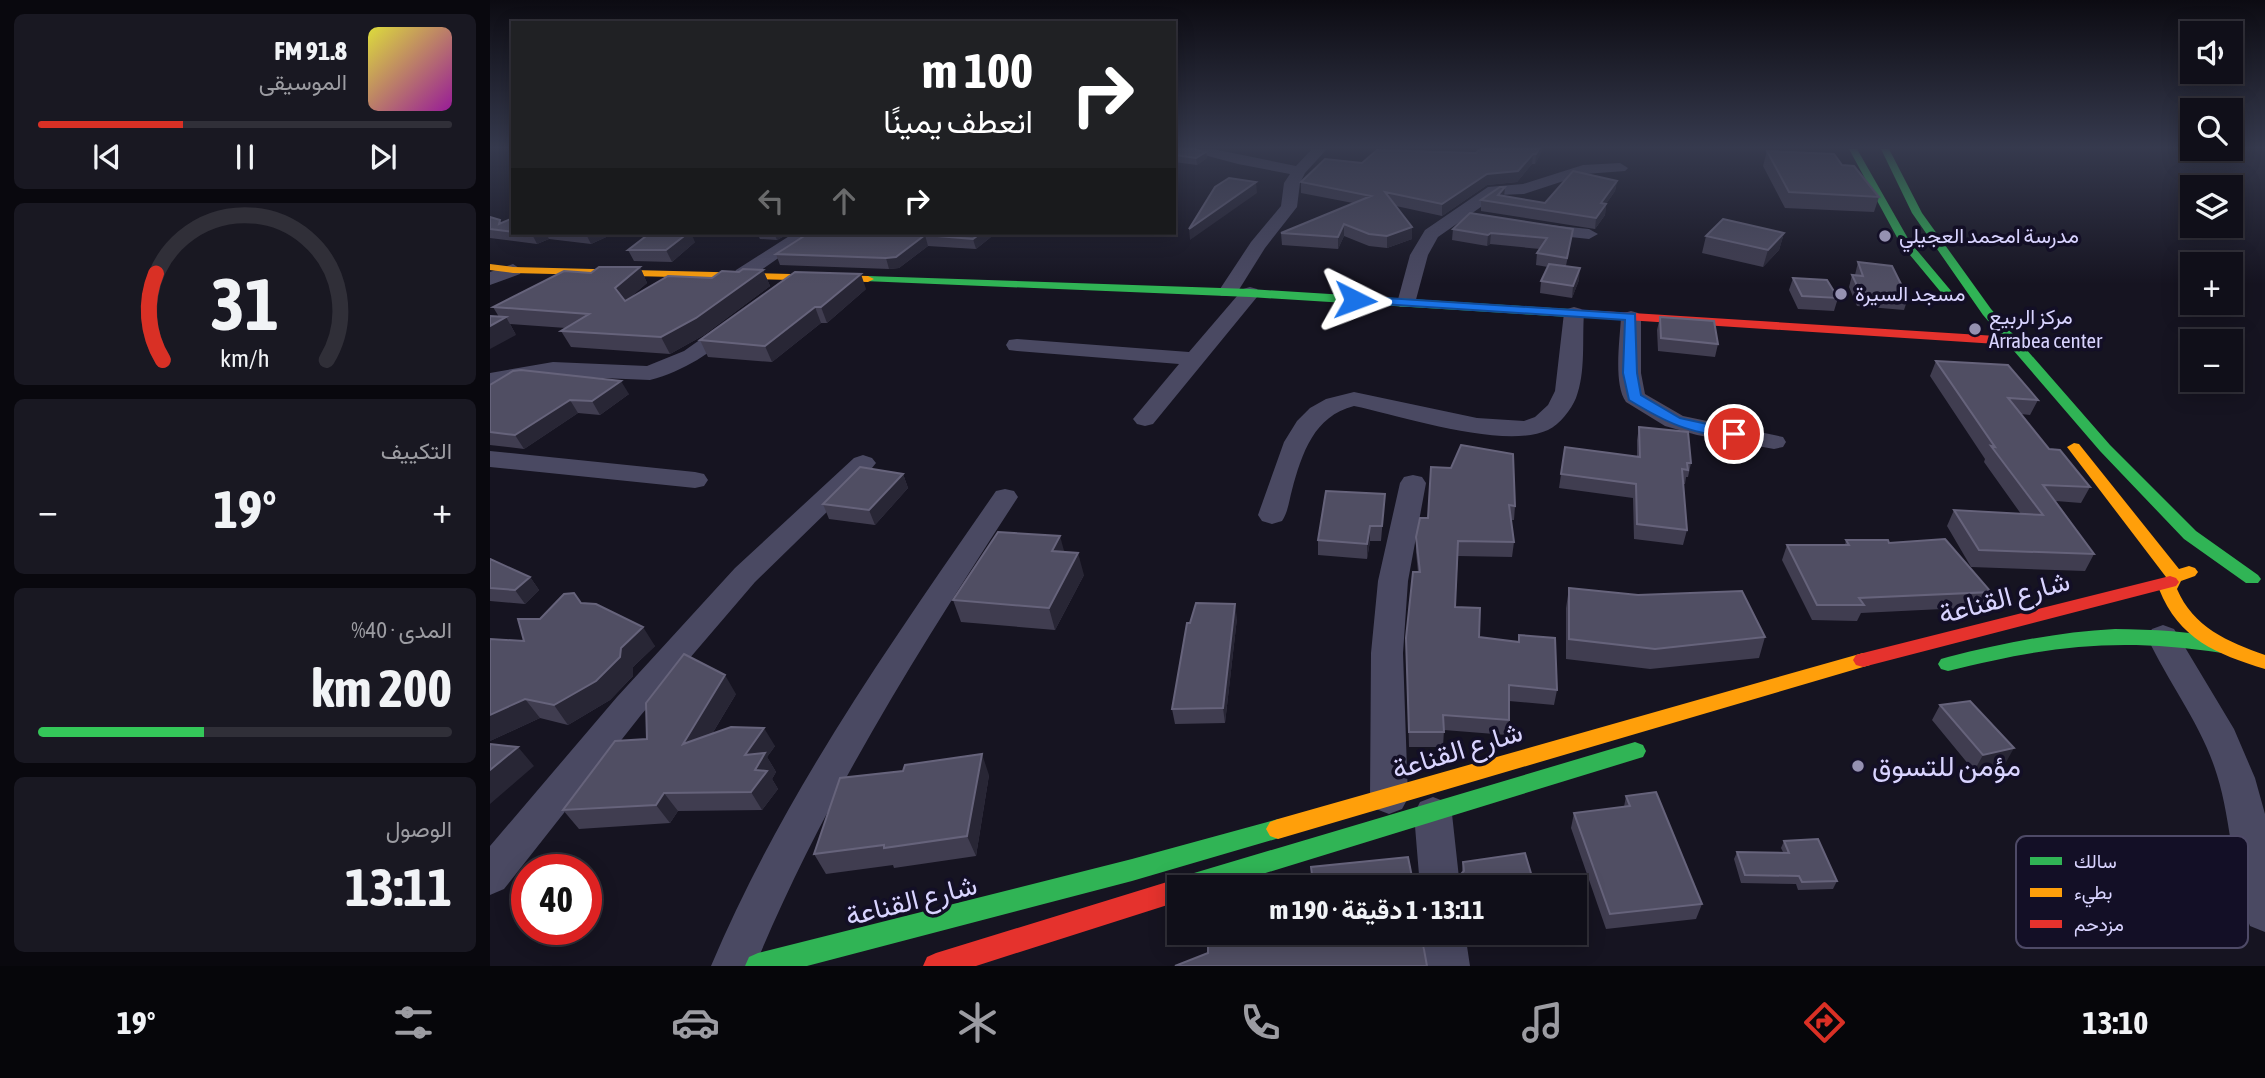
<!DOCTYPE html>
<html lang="ar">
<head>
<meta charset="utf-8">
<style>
  body { margin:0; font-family:"Asap Condensed",Vazirmatn,sans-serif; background:#191822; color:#f1f3f6; direction:rtl; height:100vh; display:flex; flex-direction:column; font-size:26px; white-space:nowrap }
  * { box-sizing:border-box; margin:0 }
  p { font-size:23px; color:#9c9ca2 }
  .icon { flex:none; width:38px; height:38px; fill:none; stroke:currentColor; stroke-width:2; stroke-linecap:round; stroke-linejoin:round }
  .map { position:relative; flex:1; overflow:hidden; direction:ltr }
  .side { display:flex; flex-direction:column; gap:14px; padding:14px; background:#09080e; width:490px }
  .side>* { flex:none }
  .hud { position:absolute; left:21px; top:21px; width:665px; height:214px; border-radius:0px; box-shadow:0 4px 18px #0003,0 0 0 2px #302f38; direction:rtl; background:#202124; color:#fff; overflow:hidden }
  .tools { position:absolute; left:1690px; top:21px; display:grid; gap:14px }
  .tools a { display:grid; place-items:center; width:63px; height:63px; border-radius:0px; background:#100f19; box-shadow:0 4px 18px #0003,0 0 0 2px #302f38; font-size:35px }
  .speed { position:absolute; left:21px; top:854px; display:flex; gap:14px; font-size:35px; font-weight:700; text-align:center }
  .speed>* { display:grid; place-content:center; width:91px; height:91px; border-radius:50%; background:#100f19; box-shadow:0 4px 18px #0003,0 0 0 2px #302f38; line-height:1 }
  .speed .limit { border:10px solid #d22; background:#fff; color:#111 }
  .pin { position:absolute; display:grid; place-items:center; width:60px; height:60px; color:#fff; margin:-30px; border:4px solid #fff; border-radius:50%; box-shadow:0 2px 7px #0007 }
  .me { position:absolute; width:77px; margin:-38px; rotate:93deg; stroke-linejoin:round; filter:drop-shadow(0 0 5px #0008) }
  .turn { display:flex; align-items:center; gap:24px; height:147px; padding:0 28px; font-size:32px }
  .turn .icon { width:91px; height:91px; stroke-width:2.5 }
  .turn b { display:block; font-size:49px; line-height:60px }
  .lanes { display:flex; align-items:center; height:66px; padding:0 28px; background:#0003; justify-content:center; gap:35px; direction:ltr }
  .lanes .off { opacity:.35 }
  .big { font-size:52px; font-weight:700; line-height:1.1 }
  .side .card { flex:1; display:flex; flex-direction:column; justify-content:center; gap:10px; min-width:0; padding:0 24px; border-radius:10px; background:#191822 }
  .side .dial { align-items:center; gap:0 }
  .dial svg { height:182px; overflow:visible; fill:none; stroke:#302f38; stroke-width:7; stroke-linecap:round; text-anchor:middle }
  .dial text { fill:#f1f3f6; stroke:none }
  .song { display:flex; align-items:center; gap:21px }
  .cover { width:84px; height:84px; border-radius:10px; background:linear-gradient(135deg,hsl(60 70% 55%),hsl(300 70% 35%)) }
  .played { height:7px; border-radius:4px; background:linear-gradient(90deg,#d93025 35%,#302f38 35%) }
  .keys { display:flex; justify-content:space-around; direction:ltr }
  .heat { display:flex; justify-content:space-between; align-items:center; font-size:38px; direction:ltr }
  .charge { height:10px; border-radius:5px; background:linear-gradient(90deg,#34c759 40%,#302f38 0) }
  .trip { position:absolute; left:677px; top:875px; width:420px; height:70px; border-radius:0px; background:#100f19; box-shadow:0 4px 18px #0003,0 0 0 2px #302f38; font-weight:700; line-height:70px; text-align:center; direction:rtl }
  .dock { display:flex; height:112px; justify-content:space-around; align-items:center; background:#06060a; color:#9c9ca2 }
  .dock .icon { width:49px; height:49px }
  .dock .current { color:#d93025 }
  .dock b { font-size:32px; color:#f1f3f6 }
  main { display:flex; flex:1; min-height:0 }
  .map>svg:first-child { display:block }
</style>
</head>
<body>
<main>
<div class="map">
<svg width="1775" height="966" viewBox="0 0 1775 966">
  <rect width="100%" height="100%" fill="#161421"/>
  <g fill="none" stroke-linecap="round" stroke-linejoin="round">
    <!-- street -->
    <path fill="#4a4962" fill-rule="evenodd" d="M701 149H723L806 166 822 149H837L815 173 810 183 807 207 775 248 745 296H731L728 292 761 242 791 206 794 183 800 174 748 164 703 152Z
      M1130 163 1138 168 1135 171 1095 174 1034 194 1008 195 948 237 938 255 924 307H910L907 303 920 255 935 230 998 187 1033 184 1093 165Z
      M1049 224 1099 229 1108 234 1099 239 1043 233 1040 229Z
      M304 233H324L260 278H246L244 274 246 270Z
      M23 264 32 270 30 274 0 285V272Z
      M760 287 767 289 770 293 767 297 663 424 655 426 647 424 643 419 689 364 527 351 519 350 516 345 519 340 527 339 699 352 753 289Z
      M1084 307 1091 309 1094 313C1092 340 1096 372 1086 398 1081 410 1070 424 1058 430 1014 450 912 416 864 406 824 416 812 453 802 490 799 501 798 512 792 521L782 524 772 521 768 515 794 442 807 421 820 408 836 399 864 392 987 418 1034 421 1045 417 1058 405 1065 391 1074 313 1077 309Z
      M1141 311 1148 313 1151 317V373L1155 394 1193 416 1293 437 1296 442 1293 447 1284 449 1207 435 1175 426 1136 402C1123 384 1130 339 1131 317L1134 313Z
      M242 320 249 322 252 326 249 330C221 352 195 371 160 380L63 376 0 387V373L63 362 157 366 194 351 235 322Z
      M0 451 205 472 214 474 218 480 214 486 205 488 0 467Z
      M373 455 382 458 386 463 382 468 265 582 151 715 14 889 0 895V846L127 697 245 568 364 458Z
      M923 475 932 477 936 483 918 581 913 653 918 798 912 809 899 814 886 809 880 798 881 653 888 581 910 483 914 477Z
      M515 489 524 491 528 497C430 648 334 799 265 966H221C293 795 401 643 506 491Z
      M1673 625 1684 629 1744 729 1765 778 1775 814V932L1760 926C1742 883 1742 822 1727 775 1712 725 1679 684 1657 637L1662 629Z
      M943 797 956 802 962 814 970 887H930L924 814 930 802Z
      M933 933H975L980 966H936Z"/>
    <!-- fast -->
    <path fill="#30b455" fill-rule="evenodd" d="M1359 149H1367L1420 242 1462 292V296H1454L1410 243Z
      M1391 149H1399L1432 213 1501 309 1620 445 1706 531 1768 575 1771 579 1768 583H1756L1694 539 1610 451 1493 315 1422 213Z
      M378 276 760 289 1079 309 1085 313 1079 317 760 297 374 281V277Z
      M1625 629C1662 630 1703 630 1739 641L1742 646 1739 651 1732 653C1627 637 1560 646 1458 671L1451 669 1448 664 1451 659 1458 657C1514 643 1568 632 1625 629Z
      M1145 742 1153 745 1156 751 1153 757 730 887H690V897L685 895 682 887 685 879 694 876Z
      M788 819 796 822 800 829 796 836 642 881 317 966H255L259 957 268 953 642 859Z"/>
    <!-- slow -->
    <path fill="#ff9f0a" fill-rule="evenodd" d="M0 264 23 267 378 276 384 279 378 282 23 273 0 270Z
      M1584 443 1589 444 1689 569 1699 566 1705 568 1708 572 1705 576 1691 581 1687 589C1703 627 1738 642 1775 655V669C1726 654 1689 639 1669 589L1676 577 1577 447Z
      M1373 653 1380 655 1383 660 1380 665 788 839 780 836 776 829 780 822 788 819Z"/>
    <!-- jam -->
    <path fill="#e5322d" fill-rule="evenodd" d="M1079 309 1522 337 1528 341 1522 345 1075 316 1073 313Z
      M1680 576 1686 578 1689 582 1686 586 1373 667 1366 665 1363 660 1366 655 1373 653Z
      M690 878 699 881 701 887H690V901L486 966H433L437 957 446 953Z"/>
  </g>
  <!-- wall -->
  <path fill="#403d50" d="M684 149 716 152 717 158 707 165 684 162Z
    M990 149H1053L1045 164H1042L1027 182 997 185 952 216 906 206 922 239 897 248 879 246 854 236 848 249 792 245 791 233 863 203 811 193V182L872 163 986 153Z
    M1277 151 1352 165 1389 197 1384 212 1295 208 1273 166Z
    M1127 181 1125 191 1116 204 1115 215 1105 229 991 211V200L1014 196 1055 203Z
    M0 217 10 220 11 223 23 218V233H125L101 244 59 239 47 244 0 238Z
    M963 229H1083L1076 266 1089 280 1082 298 1050 293 1051 281 1058 267 1046 265 1047 253 1050 249 1000 244 997 246 962 240Z
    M267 233H300L287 240 270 239Z
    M312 233H506L486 249 438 246 409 268 399 269 290 265 286 254 313 237Z
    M1294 233 1289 250 1273 267 1212 253 1216 236Z
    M205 242 182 262 144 261 138 250Z
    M1368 262 1418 298 1414 310 1367 306 1359 287 1362 275H1365Z
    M150 267 157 283 138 299 222 278 249 272 273 270 280 286 214 335 180 354 81 347 71 331 76 328 20 324 26 335 9 317 3 307 101 273Z
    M1303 278 1348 298 1344 311 1308 309 1299 290Z
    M376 289 337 323H331L282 362 218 357 210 340Z
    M1170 317 1228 344 1225 357 1168 351 1167 330Z
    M1446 361 1548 400 1540 415 1531 414 1559 449 1600 487 1591 503 1566 501 1604 554 1595 571 1481 567 1457 526 1464 510 1531 514 1494 462 1495 459 1440 376Z
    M0 385 139 394 110 415 88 413 34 449 0 445Z
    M1149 427 1201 463 1198 477H1196L1195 484H1193L1197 530 1193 545 1144 539 1143 498 1069 488 1075 447 1147 457V440Z
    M961 468 1025 506 1024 520H1021L1024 542 1022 557 968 556 965 607 989 637 1029 642V635L1067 690 1064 705 1019 701V720L1017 735 954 730 953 747H919L916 638 928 572 926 552V537L938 518Z
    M413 474 418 488 385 525 339 519 333 504Z
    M895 494 891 541H880L877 559 828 555V540Z
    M1356 540 1399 543 1501 592 1493 607 1371 613 1367 621 1322 620 1292 560 1297 545H1355Z
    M0 559 40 577 49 590 35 604 0 601Z
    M594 575 565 630 471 622 463 600Z
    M1079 588 1275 637 1269 658 1160 669 1076 659V608Z
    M91 603 165 646 143 667V676L120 700 78 725 50 718 0 741V639L34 641 50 619Z
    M747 618 735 723 685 724 682 709Z
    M246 694 222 734 285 746 277 757 286 772 282 779 288 789 272 810 188 811 180 823 89 829 73 810 157 739Z
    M1450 705 1515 764 1484 771 1442 720Z
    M499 775 486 856 404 868 403 865 336 874 324 854Z
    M1136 796 1212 904 1206 919 1116 929 1081 828 1084 813 1134 807Z
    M1294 841 1347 881 1343 889 1308 890 1306 884 1251 883 1244 859 1247 852H1293L1291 848Z
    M973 862 1045 887H970Z"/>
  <!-- shaded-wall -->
  <path fill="#282635" d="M1049 149H1053L1045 164 1046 154Z
    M716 152 717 158 707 165 706 158Z
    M1043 154 1042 164 1027 182 997 185 952 216V204L997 174Z
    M1127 181 1125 191 1116 204 1115 215 1105 229 1106 218 1111 203Z
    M766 182 767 193 700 240 699 229Z
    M1015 187 1014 197 1008 195Z
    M854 224V236L848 249V237Z
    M922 227V239L897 248V236Z
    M45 233H56L59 239 47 244 42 234Z
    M98 233H125L101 244 96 234Z
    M198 233H201L205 242 182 262 176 250Z
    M284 233H300L287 240Z
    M491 233H506L486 249 483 239Z
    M1001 233 1000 244 997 246 998 235Z
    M1294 233 1289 250 1273 267 1278 250Z
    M435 235 438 246 409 268 399 269 396 258Z
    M150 267 157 283 133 304 125 288Z
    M1090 268 1089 280 1082 298 1083 286Z
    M273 270 280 286 214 335 180 354 171 337Z
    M371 274 376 289 337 323 331 307Z
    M325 307 331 323 282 362 275 346Z
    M16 317 26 335 0 349V326Z
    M131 381 139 394 110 415 102 401Z
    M80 400 88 413 34 449 25 435Z
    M413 474 418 488 385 525 379 510Z
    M880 526V541L877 559V544Z
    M570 536 576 558 562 551Z
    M588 553 594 575 565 630 559 608Z
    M40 577 49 590 35 604 25 590Z
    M745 604 747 618 735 723 733 708Z
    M153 627 165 646 143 667V676L120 700 78 725 64 705 131 648Z
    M235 675 246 694 205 762 193 744Z
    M35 699 50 718 0 741V715Z
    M274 728 285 746 277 757 286 772 282 779 288 789 272 810 261 792 255 755Z
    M28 747 44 766 0 804V770Z
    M1524 748 1515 764 1484 771 1493 755Z
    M492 754 499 775 486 856 477 836Z
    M174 793 188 811 180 823 166 805Z"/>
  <!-- building -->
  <path fill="#504e63" stroke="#66637b" stroke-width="2" d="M684 149H704L716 152 706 158 684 155Z
    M990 149H1049L1046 154H1043L1028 171 997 174 952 204 895 192 922 227 897 236 879 234 854 224 848 237 791 233 881 196 811 182 835 159 872 163 887 150 986 153Z
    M1277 151 1344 154 1352 165 1364 166 1389 197 1299 192Z
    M1083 171 1127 181 1111 203 1116 204 1106 218 991 200 1010 187H1015L1008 195 1055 203Z
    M739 178 766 182 699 229 725 187Z
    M980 213 1083 229 1077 258 1047 253 1057 238 1001 233 998 235 963 229Z
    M0 217 10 220 9 224 23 218V232L0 229Z
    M1233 219 1294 233 1278 250 1216 236Z
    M160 233H198L176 250H138Z
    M319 233H491L483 239 435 235 406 257 396 258 286 254Z
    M1368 262 1402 266 1418 298 1371 294 1362 275 1373 276Z
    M1059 264 1090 268 1083 286 1051 281Z
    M109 267H150L125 288 135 301 178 276 222 278 232 271 249 272 253 269 273 270 206 318 171 337 71 331 99 314 3 307 74 271 101 273Z
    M305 272 371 274 331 307H325L275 346 210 340Z
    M1303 278 1337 280 1348 298 1312 296Z
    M0 316 16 317 0 326Z
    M1170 317 1224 321 1228 344 1171 338Z
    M1446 361 1518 365 1548 400 1518 398 1559 449 1570 450 1600 487 1553 485 1604 554 1489 550 1464 510 1553 515 1501 446 1505 447Z
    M31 370 131 381 102 401 80 400 25 435 0 432V385L23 371Z
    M1149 427 1198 432 1201 463H1197L1198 470 1192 469 1197 530 1147 524 1146 484 1071 474 1075 447 1150 457Z
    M971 445 1023 454 1025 506 1019 505 1024 542 968 541 965 607 990 608 989 637 1029 642V635L1065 638 1067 690 1019 685V720L953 715 954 732H919L916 638 923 572H930L926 537 930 518H938L941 467 961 468Z
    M370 467 413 474 379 510 333 504Z
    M836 491 895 494 892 526H880L877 544 828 540Z
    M508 532 570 536 562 551 588 553 559 608 463 600Z
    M1455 539 1501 592 1369 598 1374 605H1327L1297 545H1359L1356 540H1398L1399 543Z
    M0 559 40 577 25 590 0 588Z
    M1079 588 1148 595 1252 591 1275 637 1165 649 1079 639Z
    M84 593 91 603 106 604 153 627 131 648 130 657 106 681 64 705 35 699 0 715V639L34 641 28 619H50L74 594Z
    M706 603 745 604 733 708 682 709 697 623H700Z
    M194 654 235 675 193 744 241 727 274 728 255 755 275 753 265 770 277 771 261 792 174 793 166 805 73 810 125 741 157 739 156 703Z
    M1480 701 1524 748 1493 755 1450 705Z
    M0 744 28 747 0 770Z
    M492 754 477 836 394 848V845L324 854 350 778 413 771 415 765Z
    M1166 792 1212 904 1120 914 1084 813 1140 806 1136 796Z
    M1328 839 1347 881 1312 882 1309 876 1255 875 1247 852 1299 853 1294 841Z
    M1035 853 1045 887H975L971 874 974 871 973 862Z
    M918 857 924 887H781L823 883 821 867Z
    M718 933H931L937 966H685L718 953Z"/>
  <!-- sky -->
  <linearGradient id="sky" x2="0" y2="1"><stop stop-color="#0c0b12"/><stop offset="0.52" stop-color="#363a4e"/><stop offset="1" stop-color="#363a4e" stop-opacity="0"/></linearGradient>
  <rect width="1775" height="284" fill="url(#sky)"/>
  <!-- route -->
  <path fill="#1a73e8" stroke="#114b97" stroke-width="2" d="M865 296 1145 314 1147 373 1151 395 1190 418 1249 431 1251 434 1244 439C1196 431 1180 425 1139 400L1133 373 1135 320 861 302V297Z"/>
  <!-- markers -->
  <g fill="#9591b1" stroke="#130f26" stroke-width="2.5">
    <circle cx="1395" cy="236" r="7"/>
    <circle cx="1351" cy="294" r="7"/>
    <circle cx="1485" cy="329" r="7"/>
    <circle cx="1368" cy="766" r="7"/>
  </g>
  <g text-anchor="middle" stroke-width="7" stroke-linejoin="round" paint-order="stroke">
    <!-- far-poi labels -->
    <g font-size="21" fill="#d9d4ff" stroke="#130f26" text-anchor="start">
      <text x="1409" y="243">مدرسة امحمد العجيلي</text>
      <text x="1365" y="301">مسجد السيرة</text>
      <text x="1499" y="324">مركز الربيع<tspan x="1499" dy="24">Arrabea center</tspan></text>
    </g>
    <!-- near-street labels -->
    <g font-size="28" fill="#d9d4ff" stroke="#130f26">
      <text transform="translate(1514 597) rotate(-15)" y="10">شارع القناعة</text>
      <text transform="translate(967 750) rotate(-17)" y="10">شارع القناعة</text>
      <text transform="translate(421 900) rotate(-14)" y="10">شارع القناعة</text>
    </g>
    <!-- near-poi labels -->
    <g font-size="28" fill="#d9d4ff" stroke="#130f26" text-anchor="start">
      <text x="1382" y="776">مؤمن للتسوق</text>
    </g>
  </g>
  <!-- legend -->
  <rect x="1526" y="836" width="232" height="112" rx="10" fill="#130f26" stroke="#4e4a67" stroke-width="2"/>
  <rect x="1540" y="857" width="32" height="8" fill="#30b455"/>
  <rect x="1540" y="888" width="32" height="9" fill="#ff9f0a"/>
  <rect x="1540" y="920" width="32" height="8" fill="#e5322d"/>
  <g font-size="19" fill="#d9d4ff">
    <text x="1584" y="868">سالك</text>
    <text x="1584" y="899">بطيء</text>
    <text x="1584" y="931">مزدحم</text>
  </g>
</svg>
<div class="tools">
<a><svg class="icon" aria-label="sound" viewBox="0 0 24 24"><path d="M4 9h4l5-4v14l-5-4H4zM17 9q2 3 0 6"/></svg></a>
<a><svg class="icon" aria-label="search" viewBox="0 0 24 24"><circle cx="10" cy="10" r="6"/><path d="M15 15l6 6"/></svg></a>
<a><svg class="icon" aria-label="layers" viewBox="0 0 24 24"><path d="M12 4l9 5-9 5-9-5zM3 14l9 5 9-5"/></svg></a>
<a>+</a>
<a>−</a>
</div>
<div class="speed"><div class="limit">40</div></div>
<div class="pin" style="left:1244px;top:434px;background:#d93025"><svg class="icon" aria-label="arrive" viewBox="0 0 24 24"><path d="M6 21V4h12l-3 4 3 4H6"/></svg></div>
<svg class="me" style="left:865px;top:300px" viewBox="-20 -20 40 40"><path d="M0-17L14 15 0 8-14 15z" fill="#1a73e8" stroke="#fff" stroke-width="4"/></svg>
<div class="trip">13:11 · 1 دقيقة · 190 m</div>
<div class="hud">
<div class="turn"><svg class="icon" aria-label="right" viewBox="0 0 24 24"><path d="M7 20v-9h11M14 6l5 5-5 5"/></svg><div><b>100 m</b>انعطف يمينًا</div></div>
<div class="lanes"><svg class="icon off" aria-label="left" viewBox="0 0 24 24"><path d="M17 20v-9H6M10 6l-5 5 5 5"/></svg><svg class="icon off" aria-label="ahead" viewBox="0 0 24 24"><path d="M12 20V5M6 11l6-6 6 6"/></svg><svg class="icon" aria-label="right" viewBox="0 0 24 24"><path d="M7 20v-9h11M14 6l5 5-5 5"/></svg></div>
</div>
</div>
<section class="side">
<div class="card">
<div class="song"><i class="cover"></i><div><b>91.8 FM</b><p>الموسيقى</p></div></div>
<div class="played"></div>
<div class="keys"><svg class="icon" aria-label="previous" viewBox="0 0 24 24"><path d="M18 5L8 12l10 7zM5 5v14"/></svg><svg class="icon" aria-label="pause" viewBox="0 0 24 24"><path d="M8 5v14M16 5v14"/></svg><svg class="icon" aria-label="next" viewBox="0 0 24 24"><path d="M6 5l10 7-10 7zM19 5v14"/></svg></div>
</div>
<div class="card dial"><svg viewBox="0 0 100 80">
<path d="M14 69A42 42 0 1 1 86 69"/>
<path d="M14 69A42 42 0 0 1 11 31" stroke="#d93025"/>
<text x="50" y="56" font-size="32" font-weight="700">31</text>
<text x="50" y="72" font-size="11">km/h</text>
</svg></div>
<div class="card"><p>التكييف</p>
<div class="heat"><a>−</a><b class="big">19°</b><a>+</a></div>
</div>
<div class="card"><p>المدى · 40%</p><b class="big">200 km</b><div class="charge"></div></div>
<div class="card"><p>الوصول</p><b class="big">13:11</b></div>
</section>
</main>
<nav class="dock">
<b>13:10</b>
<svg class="icon current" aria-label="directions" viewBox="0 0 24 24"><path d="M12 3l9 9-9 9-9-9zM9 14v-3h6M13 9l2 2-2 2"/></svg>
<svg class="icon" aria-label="music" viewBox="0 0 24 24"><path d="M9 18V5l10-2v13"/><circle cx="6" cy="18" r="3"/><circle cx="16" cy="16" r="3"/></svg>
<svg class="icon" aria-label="phone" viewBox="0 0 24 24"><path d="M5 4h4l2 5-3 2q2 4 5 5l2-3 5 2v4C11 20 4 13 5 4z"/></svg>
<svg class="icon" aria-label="climate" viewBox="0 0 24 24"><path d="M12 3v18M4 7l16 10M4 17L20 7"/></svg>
<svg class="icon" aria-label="car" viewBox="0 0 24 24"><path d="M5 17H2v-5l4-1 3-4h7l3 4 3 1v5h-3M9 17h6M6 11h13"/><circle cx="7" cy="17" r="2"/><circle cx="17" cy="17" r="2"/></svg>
<svg class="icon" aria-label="filters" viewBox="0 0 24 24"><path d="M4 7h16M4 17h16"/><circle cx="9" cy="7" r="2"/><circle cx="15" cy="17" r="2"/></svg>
<b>19°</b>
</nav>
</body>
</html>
